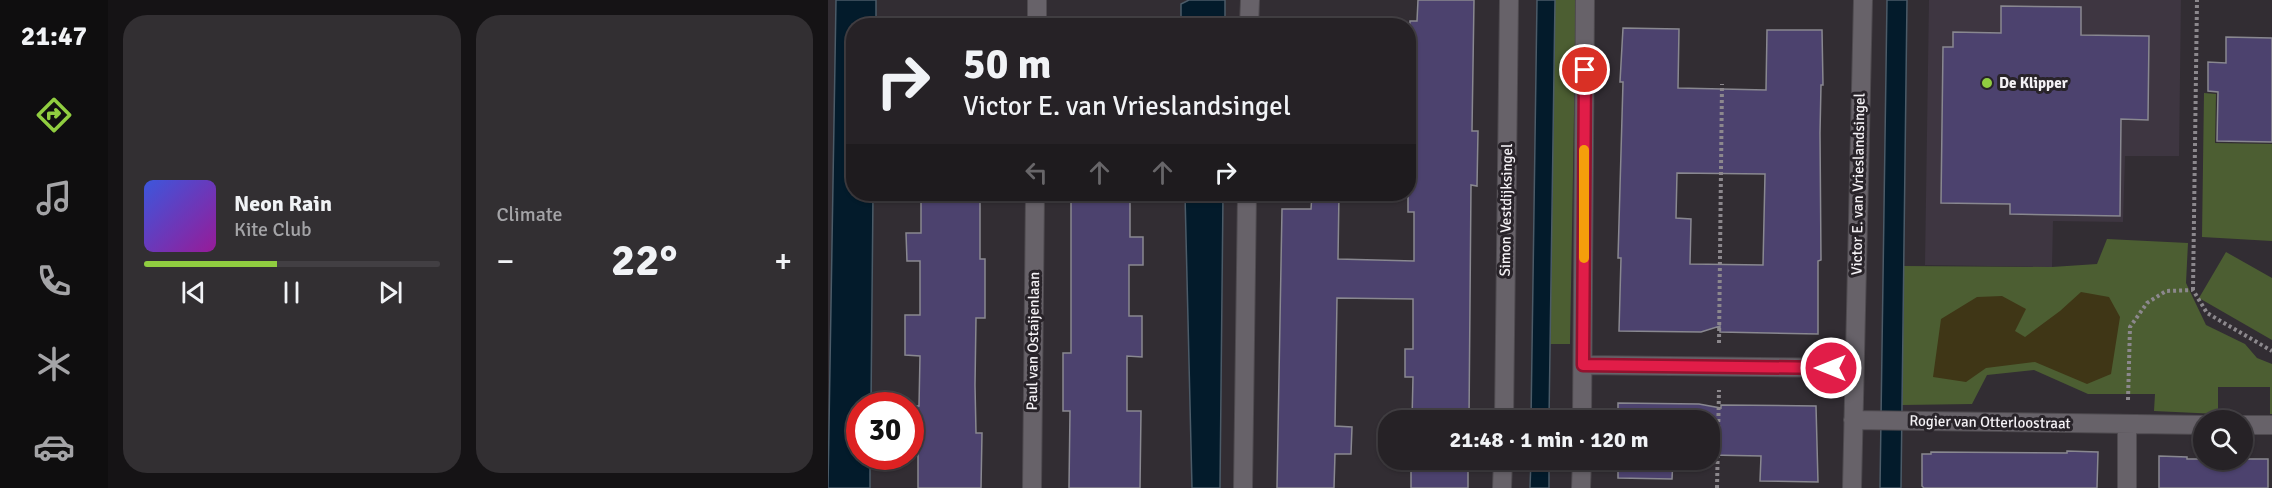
<!DOCTYPE html>
<html lang="en">
<head>
<meta charset="utf-8">
<style>
  body { margin:0; font-family:Signika,sans-serif; background:#322f32; color:#f1f3f6; height:100vh; display:flex; flex-direction:column; font-size:22px; white-space:nowrap }
  * { box-sizing:border-box; margin:0 }
  p { font-size:20px; color:#a4a4a7 }
  .icon { flex:none; width:33px; height:33px; fill:none; stroke:currentColor; stroke-width:2; stroke-linecap:round; stroke-linejoin:round }
  .map { position:relative; flex:1; overflow:hidden }
  .details { display:flex; flex-direction:column; gap:15px; padding:15px; background:#151315; width:720px }
  .details>* { flex:none }
  .guide { position:absolute; left:18px; top:18px; width:570px; height:183px; border-radius:24px; box-shadow:0 2px 4px #0004,0 0 0 2px #423f43; background:#262226; color:#f1f3f6; overflow:hidden }
  .buttons { position:absolute; left:1365px; top:410px; display:grid; gap:12px }
  .buttons a { display:grid; place-items:center; width:60px; height:60px; border-radius:50%; background:#262226; box-shadow:0 2px 4px #0004,0 0 0 2px #423f43; font-size:30px }
  .speed { position:absolute; left:18px; top:392px; display:flex; gap:12px; font-size:30px; font-weight:700; text-align:center }
  .speed>* { display:grid; place-content:center; width:78px; height:78px; border-radius:50%; background:#262226; box-shadow:0 2px 4px #0004,0 0 0 2px #423f43; line-height:1 }
  .speed .limit { border:9px solid #d22; background:#fff; color:#111 }
  .pin { position:absolute; display:grid; place-items:center; width:51px; height:51px; color:#fff; margin:-26px; border:3px solid #fff; border-radius:50%; box-shadow:0 2px 6px #0007 }
  .me { position:absolute; width:66px; margin:-33px; rotate:270deg; stroke-linejoin:round; filter:drop-shadow(0 0 4px #0008) }
  .turn { display:flex; align-items:center; gap:21px; height:126px; padding:0 18px; font-size:27px }
  .turn .icon { width:78px; height:78px; stroke-width:2.5 }
  .turn b { display:block; font-size:42px; line-height:51px }
  .lanes { display:flex; align-items:center; height:57px; padding:0 18px; background:#0003; justify-content:center; gap:30px; direction:ltr }
  .lanes .off { opacity:.35 }
  .big { font-size:45px; font-weight:800; line-height:1.1 }
  .details .widget { flex:1; display:flex; flex-direction:column; justify-content:center; gap:9px; min-width:0; padding:0 21px; border-radius:24px; background:#322f32 }
  .song { display:flex; align-items:center; gap:18px }
  .cover { width:72px; height:72px; border-radius:9px; background:linear-gradient(135deg,hsl(230 70% 55%),hsl(300 70% 35%)) }
  .played { height:6px; border-radius:3px; background:linear-gradient(90deg,#90cd40 45%,#423f43 45%) }
  .keys { display:flex; justify-content:space-around; direction:ltr }
  .heat { display:flex; justify-content:space-between; align-items:center; font-size:33px; direction:ltr }
  .details .tiles { flex:1; display:grid; gap:15px; grid-template-columns:repeat(2,1fr) }
  .trip { position:absolute; left:550px; top:410px; width:342px; height:60px; border-radius:24px; background:#262226; box-shadow:0 2px 4px #0004,0 0 0 2px #423f43; font-weight:800; line-height:60px; text-align:center }
  main { display:flex; flex:1; min-height:0 }
  .tabs { display:flex; flex-direction:column; width:108px; justify-content:space-around; align-items:center; background:#0f0e0f; color:#a4a4a7 }
  .tabs .icon { width:42px; height:42px }
  .tabs .on { color:#90cd40 }
  .tabs b { font-size:27px; color:#f1f3f6 }
  .map>svg:first-child { display:block }
</style>
</head>
<body>
<main>
<nav class="tabs">
<b>21:47</b>
<svg class="icon on" aria-label="directions" viewBox="0 0 24 24"><path d="M12 3l9 9-9 9-9-9zM9 14v-3h6M13 9l2 2-2 2"/></svg>
<svg class="icon" aria-label="music" viewBox="0 0 24 24"><path d="M9 18V5l10-2v13"/><circle cx="6" cy="18" r="3"/><circle cx="16" cy="16" r="3"/></svg>
<svg class="icon" aria-label="phone" viewBox="0 0 24 24"><path d="M5 4h4l2 5-3 2q2 4 5 5l2-3 5 2v4C11 20 4 13 5 4z"/></svg>
<svg class="icon" aria-label="climate" viewBox="0 0 24 24"><path d="M12 3v18M4 7l16 10M4 17L20 7"/></svg>
<svg class="icon" aria-label="car" viewBox="0 0 24 24"><path d="M5 17H2v-5l4-1 3-4h7l3 4 3 1v5h-3M9 17h6M6 11h13"/><circle cx="7" cy="17" r="2"/><circle cx="17" cy="17" r="2"/></svg>
</nav>
<section class="details">
<div class="tiles">
<div class="widget">
<div class="song"><i class="cover"></i><div><b>Neon Rain</b><p>Kite Club</p></div></div>
<div class="played"></div>
<div class="keys"><svg class="icon" aria-label="previous" viewBox="0 0 24 24"><path d="M18 5L8 12l10 7zM5 5v14"/></svg><svg class="icon" aria-label="pause" viewBox="0 0 24 24"><path d="M8 5v14M16 5v14"/></svg><svg class="icon" aria-label="next" viewBox="0 0 24 24"><path d="M6 5l10 7-10 7zM19 5v14"/></svg></div>
</div>
<div class="widget"><p>Climate</p>
<div class="heat"><a>−</a><b class="big">22°</b><a>+</a></div>
</div>
</div>
</section>
<div class="map">
<svg width="1444" height="488" viewBox="0 0 1444 488">
  <rect width="100%" height="100%" fill="#322d33"/>
  <!-- built -->
  <path fill="#3e3641" d="M1101 0H1353L1351 156H1297L1295 222 1225 221 1224 267 1097 265Z"/>
  <!-- green -->
  <path fill="#4c5e32" d="M727 0H748L742 344H722Z
    M1376 93 1388 94 1387 143 1444 144V241L1374 237Z
    M1279 239 1360 243 1358 283 1378 325 1417 344 1429 358 1444 364V414H1442V387H1390V414L1326 411 1327 394H1260L1206 370 1159 375 1144 404 1074 405 1076 266 1224 267 1269 264Z
    M1398 252 1444 278V340L1371 298Z"/>
  <!-- sand -->
  <path fill="#3f3616" d="M1253 292 1281 297 1292 317 1283 374 1259 384 1207 362 1158 368 1138 382 1105 377 1113 319 1149 297 1174 296 1198 309 1187 331 1197 337 1232 311Z"/>
  <!-- water -->
  <path fill="#031b2b" stroke="#4b5b68" stroke-width="1.5" d="M8 0H48V25L26 26V194H45L43 405H32V456H42V488H0Z
    M361 0H397V25H353V4Z
    M709 0H727L721 420H703Z
    M1059 0H1079L1073 488H1052Z
    M357 194H395L392 488H364Z
    M703 459H721V488H702Z"/>
  <!-- building -->
  <path fill="#4c426e" stroke="#898890" stroke-width="1.5" fill-rule="evenodd" d="M590 0H646L644 131H650L649 186 643 185 641 420H584L585 377H577V349H585V299L509 298 507 426 524 427 523 454H507L506 488H449L454 209H483L484 194H511L510 259 586 261V212H580V184H587V131H580V100L588 101V50H581L582 21H589Z
    M1173 6 1253 7V35L1321 36 1320 120 1293 119 1292 216 1182 214V204L1113 203 1115 47H1125V32L1173 33Z
    M795 28 851 29 850 88 938 90 939 30H994L995 85H993L992 133 993 260 990 261V334L892 332V326L873 332 791 331 793 258H790L795 82H792ZM849 173 937 174 935 265 862 264 863 219 848 218Z
    M1398 37 1444 38V142L1389 141 1390 92 1380 91V62L1398 63Z
    M103 194H151L152 200V259H157V318H148L147 385 148 433H154L153 488H90V435L82 434V406H91L92 356 77 355V315H92V261H79L78 233H93V201H103Z
    M243 194H302V237H315V265H301V316H314V357L299 356V411H313L312 488H241L242 411H235V353H243Z
    M790 403 871 404 893 408V405L988 406 990 482 932 481 933 456 882 455V420H790Z
    M1239 451 1270 452 1269 488H1096L1094 486V454H1103V452L1239 453Z
    M1331 456 1359 457V459H1440V488H1331Z
    M583 459H640V488H583Z
    M790 459H845L844 479 790 478Z"/>
  <g fill="none" stroke-linecap="round" stroke-linejoin="round">
    <defs>
      <path id="street" d="M209 26V0
        M421 26 422 0
        M755 365 1026 368
        M676 420 681 0
        M754 420 757 0
        M1025 420 1376 425
        M1414 425H1444
        M204 488 207 194
        M415 488 419 194
        M674 488 675 459
        M753 488 754 459
        M1024 488 1035 0
        M1299 488V424"/>
    </defs>
    <!-- street casing -->
    <use href="#street" stroke="#4e4a4f" stroke-width="20"/>
    <!-- path -->
    <path stroke="#8c888d" stroke-width="4" stroke-dasharray="3 3" stroke-linecap="butt" d="M1365 290 1369 0
      M891 343 894 84
      M1300 400 1302 327 1319 303 1338 291 1365 290 1379 313 1444 351
      M889 488 891 390"/>
    <!-- street -->
    <use href="#street" stroke="#676269" stroke-width="18"/>
  </g>
  <g fill="none" stroke-linecap="round" stroke-linejoin="round">
    <defs>
      <path id="route" d="M757 70 755 365 1003 368"/>
    </defs>
    <!-- route casing -->
    <use href="#route" stroke="#92132f" stroke-width="15"/>
    <!-- route -->
    <use href="#route" stroke="#e11d48" stroke-width="10"/>
    <!-- slow -->
    <path stroke="#f59e0b" stroke-width="10" d="M756 258V150"/>
  </g>
  <!-- markers -->
  <circle fill="#90cd40" stroke="#282329" stroke-width="2" cx="1159" cy="83" r="6"/>
  <g text-anchor="middle" stroke-width="6" stroke-linejoin="round" paint-order="stroke">
    <!-- poi labels -->
    <g font-size="15" font-weight="bold" fill="#f4f1f5" stroke="#282329" text-anchor="start">
      <text x="1171" y="88">De Klipper</text>
    </g>
    <!-- street labels -->
    <g font-size="15" fill="#f4f1f5" stroke="#282329">
      <text transform="translate(1030 184) rotate(-89)" y="5">Victor E. van Vrieslandsingel</text>
      <text transform="translate(678 210) rotate(-89)" y="5">Simon Vestdijksingel</text>
      <text transform="translate(205 341) rotate(-89)" y="5">Paul van Ostaijenlaan</text>
      <text transform="translate(1162 422) rotate(1)" y="5">Rogier van Otterloostraat</text>
    </g>
  </g>
</svg>
<div class="buttons">
<a><svg class="icon" aria-label="search" viewBox="0 0 24 24"><circle cx="10" cy="10" r="6"/><path d="M15 15l6 6"/></svg></a>
</div>
<div class="speed"><div class="limit">30</div></div>
<div class="pin" style="left:757px;top:70px;background:#d93025"><svg class="icon" aria-label="arrive" viewBox="0 0 24 24"><path d="M6 21V4h12l-3 4 3 4H6"/></svg></div>
<svg class="me" style="left:1003px;top:368px" viewBox="-20 -20 40 40"><circle r="17" fill="#e11d48" stroke="#fff" stroke-width="3"/><path d="M0-11L8 9 0 5-8 9z" fill="#fff"/></svg>
<div class="trip">21:48 · 1 min · 120 m</div>
<div class="guide">
<div class="turn"><svg class="icon" aria-label="right" viewBox="0 0 24 24"><path d="M7 20v-9h11M14 6l5 5-5 5"/></svg><div><b>50 m</b>Victor E. van Vrieslandsingel</div></div>
<div class="lanes"><svg class="icon off" aria-label="left" viewBox="0 0 24 24"><path d="M17 20v-9H6M10 6l-5 5 5 5"/></svg><svg class="icon off" aria-label="ahead" viewBox="0 0 24 24"><path d="M12 20V5M6 11l6-6 6 6"/></svg><svg class="icon off" aria-label="ahead" viewBox="0 0 24 24"><path d="M12 20V5M6 11l6-6 6 6"/></svg><svg class="icon" aria-label="right" viewBox="0 0 24 24"><path d="M7 20v-9h11M14 6l5 5-5 5"/></svg></div>
</div>
</div>
</main>
</body>
</html>
